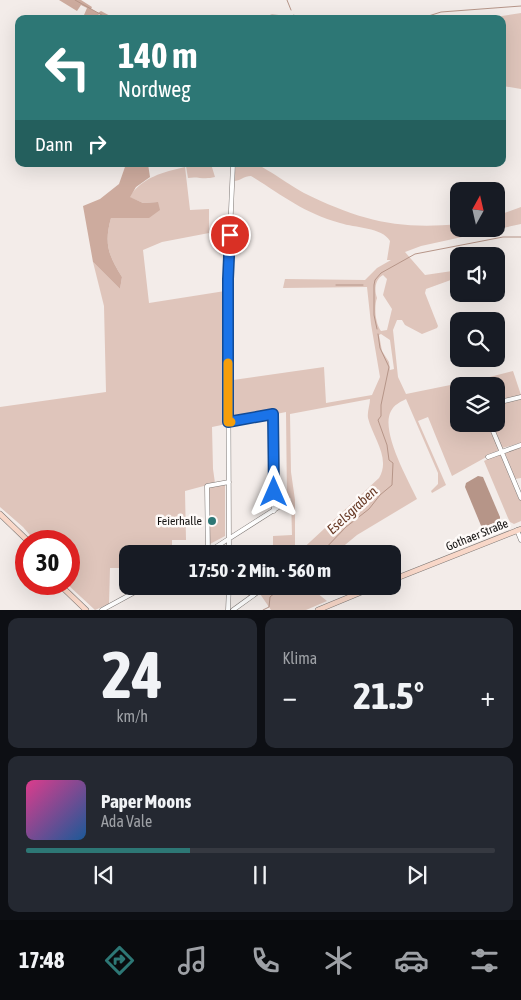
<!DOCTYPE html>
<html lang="de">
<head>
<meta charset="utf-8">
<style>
  body { margin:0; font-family:"Asap Condensed",sans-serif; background:#242831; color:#f1f3f6; height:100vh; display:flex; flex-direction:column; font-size:19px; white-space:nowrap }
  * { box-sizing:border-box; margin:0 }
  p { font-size:16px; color:#9ea1a6 }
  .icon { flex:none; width:28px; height:28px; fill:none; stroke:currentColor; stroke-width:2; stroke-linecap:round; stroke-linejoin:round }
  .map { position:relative; height:610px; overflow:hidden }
  .side { display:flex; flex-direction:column; gap:8px; padding:8px; background:#0d0f14; flex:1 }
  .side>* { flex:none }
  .hud { position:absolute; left:15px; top:15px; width:491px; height:152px; border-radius:10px; box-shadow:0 5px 20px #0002; background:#2d7775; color:#fff; overflow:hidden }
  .needle { width:32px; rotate:8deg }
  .tools { position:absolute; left:450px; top:182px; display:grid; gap:10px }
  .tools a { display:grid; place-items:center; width:55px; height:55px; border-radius:10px; background:#171b24; box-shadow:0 5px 20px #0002; font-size:25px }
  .speed { position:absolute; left:15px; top:530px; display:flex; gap:10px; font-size:25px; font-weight:700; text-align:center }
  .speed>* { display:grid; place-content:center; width:65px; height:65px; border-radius:50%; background:#171b24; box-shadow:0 5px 20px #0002; line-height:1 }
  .speed .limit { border:8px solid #d22; background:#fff; color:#111 }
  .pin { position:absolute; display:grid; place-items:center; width:42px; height:42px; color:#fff; margin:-21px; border:2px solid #fff; border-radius:50%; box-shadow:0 1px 5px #0007 }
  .me { position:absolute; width:55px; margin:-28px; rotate:0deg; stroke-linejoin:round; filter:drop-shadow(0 0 4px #0008) }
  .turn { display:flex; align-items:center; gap:18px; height:105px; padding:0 20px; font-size:22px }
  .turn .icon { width:65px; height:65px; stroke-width:2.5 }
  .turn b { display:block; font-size:35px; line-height:42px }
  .then { display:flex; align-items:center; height:48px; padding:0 20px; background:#0003; gap:10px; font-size:19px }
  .big { font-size:38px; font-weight:700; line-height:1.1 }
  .side .card { flex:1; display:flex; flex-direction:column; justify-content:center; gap:8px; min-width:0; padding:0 18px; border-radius:10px; background:#242831 }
  .side .dial { align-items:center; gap:0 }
  .dial b { font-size:65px; line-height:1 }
  .song { display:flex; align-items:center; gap:15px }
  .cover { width:60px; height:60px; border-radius:8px; background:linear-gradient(135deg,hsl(330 70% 55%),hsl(210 70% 35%)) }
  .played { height:5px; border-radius:2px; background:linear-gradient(90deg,#2d7775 35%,#363941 35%) }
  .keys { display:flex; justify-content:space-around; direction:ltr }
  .heat { display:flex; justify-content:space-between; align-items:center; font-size:28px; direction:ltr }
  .side .tiles { flex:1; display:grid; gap:8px; grid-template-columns:1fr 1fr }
  .card:last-child { grid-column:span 2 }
  .trip { position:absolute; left:119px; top:545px; width:282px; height:50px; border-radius:10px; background:#171b24; box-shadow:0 5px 20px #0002; font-weight:700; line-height:50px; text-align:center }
  .tabs { display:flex; height:80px; justify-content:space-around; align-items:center; background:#090b0e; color:#9ea1a6 }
  .tabs .icon { width:35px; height:35px }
  .tabs .active { color:#2d7775 }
  .tabs b { font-size:22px; color:#f1f3f6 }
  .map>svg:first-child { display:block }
</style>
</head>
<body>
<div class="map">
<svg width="521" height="610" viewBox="0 0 521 610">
  <rect width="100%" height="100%" fill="#f3ece9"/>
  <!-- green -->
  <path fill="#dfc5bb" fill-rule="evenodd" d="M521 13V89L503 86 502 19H482Z
    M196 164H211L215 177C203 180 198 176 188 178L186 166Z
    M236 164C242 164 249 163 255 164 262 165 294 188 304 193 359 220 397 230 459 224V229H496V216L521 207V224L421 246 405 252 425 275 459 270V277L426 289 425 293 438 326 437 328 422 334 405 325 402 320H397L393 330 398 377 406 394 470 381 472 386H459V424H488L499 450 452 476 428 417 418 421 446 485 432 493 431 491 438 484V473L406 399C400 402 394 405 391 411 380 431 408 480 417 499L357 535 334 554H297L379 478C391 458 373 438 368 418 367 412 370 405 370 399L290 414 291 472 295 500V554H261L273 545V536L292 535 291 498 287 500 286 412 212 427 213 469 215 483 185 491 186 540H172V554H128L127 568H110L109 604 95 610 67 584 69 541H35L23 527 0 507V407L106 392 104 306 93 262 120 289 122 277C108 255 104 243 111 218L127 217 158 202 143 203 129 197C143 177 163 172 185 167L190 210 209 209V233L162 242 143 250 149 303 225 291 226 381 324 367 326 403 372 395 380 377 371 324 367 287 283 288 285 279 365 280 377 268 391 260H387L390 241C382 227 355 228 340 223 303 213 282 195 251 176 244 176 240 181 234 181ZM383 275 387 279 383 295 392 309 387 330 381 331C375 323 374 306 377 298 374 290 375 279 383 275ZM381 334 390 340 394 369 390 370 389 362 382 351 379 335Z
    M513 371 521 395 496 402V386H477L474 381Z
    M521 398V443L502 448 492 424H496V405Z
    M521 446V478L515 479 505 453Z
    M500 453 519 499H521V521L514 524 510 522 508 518 484 461Z
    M225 485V536L210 544 209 487Z
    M248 586H314L317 593 327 601 306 610H271L258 591 248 598Z"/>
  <!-- forest -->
  <path fill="#cdab9e" d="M59 0H81L92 7 91 9 98 13 101 11 114 18 107 19 99 14 96 19H90L84 15 87 8 81 5 77 11Z
    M126 164H148L150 177 136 187 130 197 143 203 158 202 160 210 149 218H111C104 243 108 255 122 277L120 289 93 262 83 206 100 199 119 184Z"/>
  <!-- water -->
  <path fill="#b69588" d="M478 476 483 477 500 517V522L485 530 482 528 465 487 466 483Z"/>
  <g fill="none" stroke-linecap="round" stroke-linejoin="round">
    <!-- stream -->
    <path stroke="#b69588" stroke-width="1" d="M75 0 109 19
      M287 0 291 10
      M294 15 296 19
      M288 17 293 19
      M253 19 272 15 285 16
      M419 19 441 12 521 6
      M336 285H363
      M377 329 374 315V285L375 280 381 273 415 254 503 237H521
      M320 554 346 527 369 509 380 495 392 485 393 463 389 460 387 445 378 420 381 416V405L389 367 380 348 378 334
      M263 610 269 607 270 597 283 586"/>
    <defs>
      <path id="street" d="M496 403 521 397
        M228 422 273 414 274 511
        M490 424 521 498
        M488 457 521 445
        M517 530 521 540
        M208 552 207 486 229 482
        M205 554 288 501
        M229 554 228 279 233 164
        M102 610 146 586
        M228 610 229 586
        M233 610 258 592"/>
      <path id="secondary" d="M0 514 28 541
        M392 580 521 529
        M59 584 86 610
        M318 610 376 586"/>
    </defs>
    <!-- street casing -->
    <use href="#street" stroke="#7d7774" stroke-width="5"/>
    <!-- secondary casing -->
    <use href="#secondary" stroke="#7d7774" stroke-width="6"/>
    <!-- street -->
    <use href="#street" stroke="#fff" stroke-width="4"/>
    <!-- secondary -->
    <use href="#secondary" stroke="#f8d7c8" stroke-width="5"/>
  </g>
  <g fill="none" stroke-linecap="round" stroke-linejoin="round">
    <defs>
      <path id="route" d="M230 235 228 279V422L273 414 274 492"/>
    </defs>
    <!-- route casing -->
    <use href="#route" stroke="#114b97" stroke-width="12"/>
    <!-- route -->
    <use href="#route" stroke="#1a73e8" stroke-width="9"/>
    <!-- slow -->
    <path stroke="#f59e0b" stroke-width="9" d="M228 363V422H231"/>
  </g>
  <!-- markers -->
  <circle fill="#2d7775" stroke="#fefaf8" stroke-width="2" cx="212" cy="521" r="5"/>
  <g text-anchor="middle" stroke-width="5" stroke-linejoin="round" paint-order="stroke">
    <!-- poi labels -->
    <g font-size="12" fill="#141211" stroke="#fefaf8" text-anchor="end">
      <text x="202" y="525">Feierhalle</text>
    </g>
    <!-- street labels -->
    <g font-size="12" fill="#141211" stroke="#fefaf8">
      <text transform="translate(477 535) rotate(-22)" y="4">Gothaer Straße</text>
    </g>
    <!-- water labels -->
    <g font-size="14" font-style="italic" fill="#683a26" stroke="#fefaf8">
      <text transform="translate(352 510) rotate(-43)" y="5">Eselsgraben</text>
    </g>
  </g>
</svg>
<div class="tools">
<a><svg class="needle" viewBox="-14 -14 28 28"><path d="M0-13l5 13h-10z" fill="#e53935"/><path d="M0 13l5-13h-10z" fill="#9ea1a6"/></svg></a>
<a><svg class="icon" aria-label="sound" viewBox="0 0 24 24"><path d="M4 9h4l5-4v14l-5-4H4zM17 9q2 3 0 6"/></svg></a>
<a><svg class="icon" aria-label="search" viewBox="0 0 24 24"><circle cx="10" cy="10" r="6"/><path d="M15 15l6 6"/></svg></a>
<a><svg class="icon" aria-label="layers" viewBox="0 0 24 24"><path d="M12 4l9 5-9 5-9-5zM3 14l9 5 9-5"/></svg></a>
</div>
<div class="speed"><div class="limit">30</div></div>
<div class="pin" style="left:230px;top:235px;background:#d93025"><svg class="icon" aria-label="arrive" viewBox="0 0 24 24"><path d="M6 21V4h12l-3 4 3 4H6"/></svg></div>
<svg class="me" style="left:274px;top:492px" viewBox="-20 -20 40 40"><path d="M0-17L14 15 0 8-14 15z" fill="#1a73e8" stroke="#fff" stroke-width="4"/></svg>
<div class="trip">17:50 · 2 Min. · 560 m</div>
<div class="hud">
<div class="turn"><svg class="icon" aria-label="left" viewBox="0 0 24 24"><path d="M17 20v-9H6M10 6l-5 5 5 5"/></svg><div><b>140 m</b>Nordweg</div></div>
<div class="then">Dann<svg class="icon" aria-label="right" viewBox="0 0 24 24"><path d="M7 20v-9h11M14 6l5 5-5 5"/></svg></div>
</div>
</div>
<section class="side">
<div class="tiles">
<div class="card dial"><b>24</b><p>km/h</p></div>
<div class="card"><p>Klima</p>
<div class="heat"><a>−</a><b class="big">21.5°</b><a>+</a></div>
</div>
<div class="card">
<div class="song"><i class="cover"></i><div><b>Paper Moons</b><p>Ada Vale</p></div></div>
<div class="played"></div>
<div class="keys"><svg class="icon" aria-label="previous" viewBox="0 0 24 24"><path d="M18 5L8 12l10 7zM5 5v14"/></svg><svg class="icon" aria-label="pause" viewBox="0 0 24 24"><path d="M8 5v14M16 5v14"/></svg><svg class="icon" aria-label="next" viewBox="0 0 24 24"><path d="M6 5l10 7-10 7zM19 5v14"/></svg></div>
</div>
</div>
</section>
<nav class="tabs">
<b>17:48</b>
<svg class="icon active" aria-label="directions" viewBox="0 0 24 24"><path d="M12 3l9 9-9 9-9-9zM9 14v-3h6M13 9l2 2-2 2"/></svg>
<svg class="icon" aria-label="music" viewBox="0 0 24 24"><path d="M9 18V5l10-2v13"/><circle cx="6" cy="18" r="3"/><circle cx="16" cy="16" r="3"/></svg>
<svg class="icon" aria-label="phone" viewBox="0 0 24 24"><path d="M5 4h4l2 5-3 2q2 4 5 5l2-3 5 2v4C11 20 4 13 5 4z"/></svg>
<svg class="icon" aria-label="climate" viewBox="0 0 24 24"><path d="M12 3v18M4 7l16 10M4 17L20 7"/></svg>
<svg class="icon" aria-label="car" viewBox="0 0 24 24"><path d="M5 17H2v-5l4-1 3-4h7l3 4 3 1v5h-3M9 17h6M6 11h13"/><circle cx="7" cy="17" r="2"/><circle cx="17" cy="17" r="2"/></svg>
<svg class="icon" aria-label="filters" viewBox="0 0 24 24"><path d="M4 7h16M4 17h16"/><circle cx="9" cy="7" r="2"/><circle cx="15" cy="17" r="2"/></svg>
</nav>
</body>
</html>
